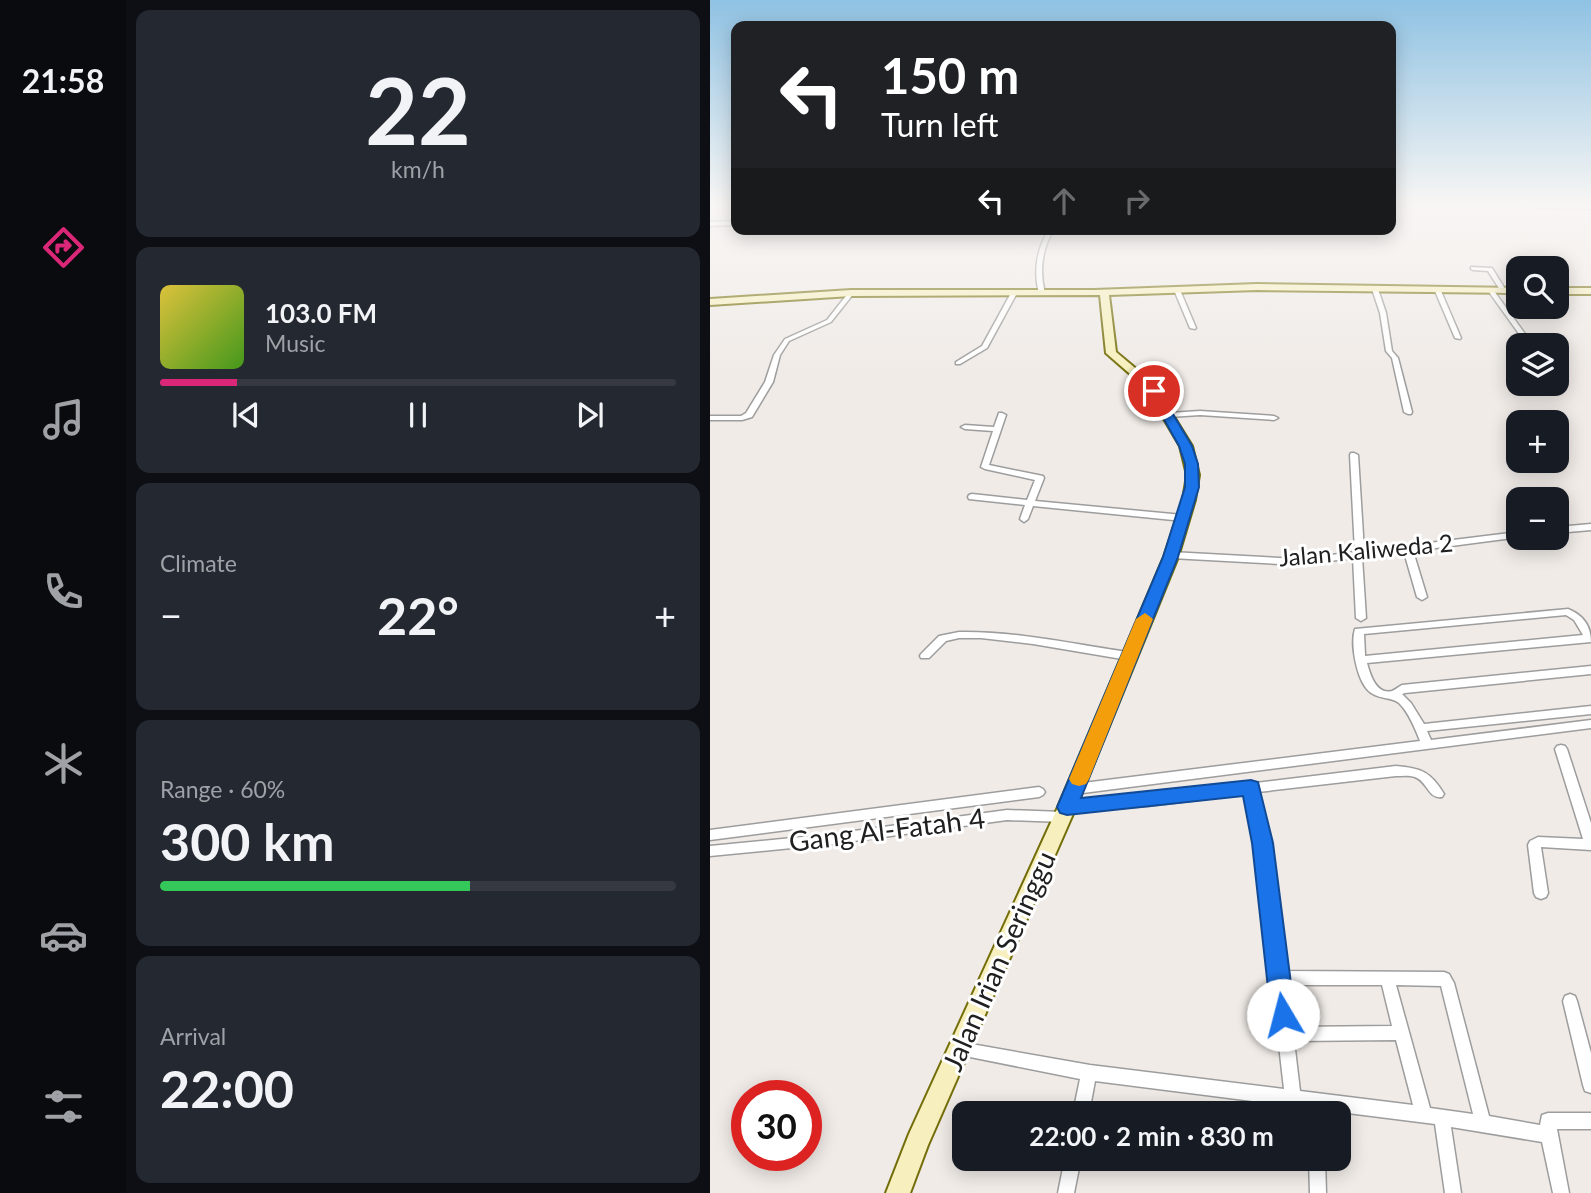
<!DOCTYPE html>
<html lang="en">
<head>
<meta charset="utf-8">
<style>
  body { margin:0; font-family:Lato,sans-serif; background:#242831; color:#f1f3f6; height:100vh; display:flex; flex-direction:column; font-size:26px; white-space:nowrap }
  * { box-sizing:border-box; margin:0 }
  p { font-size:23px; color:#9ea1a6 }
  .icon { flex:none; width:38px; height:38px; fill:none; stroke:currentColor; stroke-width:2; stroke-linecap:round; stroke-linejoin:round }
  .map { position:relative; flex:1; overflow:hidden }
  .side { display:flex; flex-direction:column; gap:10px; padding:10px; background:#0d0f14; width:584px }
  .side>* { flex:none }
  .banner { position:absolute; left:21px; top:21px; width:665px; height:214px; border-radius:14px; box-shadow:0 4px 18px #0003; background:#202124; color:#fff; overflow:hidden }
  .controls { position:absolute; left:796px; top:256px; display:grid; gap:14px }
  .controls a { display:grid; place-items:center; width:63px; height:63px; border-radius:14px; background:#171b24; box-shadow:0 4px 18px #0003; font-size:35px }
  .speed { position:absolute; left:21px; top:1080px; display:flex; gap:14px; font-size:35px; font-weight:700; text-align:center }
  .speed>* { display:grid; place-content:center; width:91px; height:91px; border-radius:50%; background:#171b24; box-shadow:0 4px 18px #0003; line-height:1 }
  .speed .limit { border:10px solid #d22; background:#fff; color:#111 }
  .pin { position:absolute; display:grid; place-items:center; width:60px; height:60px; color:#fff; margin:-30px; border:4px solid #fff; border-radius:50%; box-shadow:0 2px 7px #0007 }
  .me { position:absolute; width:77px; margin:-38px; rotate:352deg; stroke-linejoin:round; filter:drop-shadow(0 0 5px #0008) }
  .turn { display:flex; align-items:center; gap:24px; height:147px; padding:0 35px; font-size:32px }
  .turn .icon { width:91px; height:91px; stroke-width:2.5 }
  .turn b { display:block; font-size:49px; line-height:60px }
  .lanes { display:flex; align-items:center; height:66px; padding:0 35px; background:#0003; justify-content:center; gap:35px; direction:ltr }
  .lanes .off { opacity:.35 }
  .big { font-size:52px; font-weight:700; line-height:1.1 }
  .side .tile { flex:1; display:flex; flex-direction:column; justify-content:center; gap:10px; min-width:0; padding:0 24px; border-radius:14px; background:#242831 }
  .side .dial { align-items:center; gap:0 }
  .dial b { font-size:91px; line-height:1 }
  .song { display:flex; align-items:center; gap:21px }
  .cover { width:84px; height:84px; border-radius:10px; background:linear-gradient(135deg,hsl(50 70% 55%),hsl(100 70% 35%)) }
  .played { height:7px; border-radius:4px; background:linear-gradient(90deg,#db2777 15%,#363941 15%) }
  .keys { display:flex; justify-content:space-around; direction:ltr }
  .heat { display:flex; justify-content:space-between; align-items:center; font-size:38px; direction:ltr }
  .charge { height:10px; border-radius:5px; background:linear-gradient(90deg,#34c759 60%,#363941 0) }
  .trip { position:absolute; left:242px; top:1101px; width:399px; height:70px; border-radius:14px; background:#171b24; box-shadow:0 4px 18px #0003; font-weight:700; line-height:70px; text-align:center }
  main { display:flex; flex:1; min-height:0 }
  .dock { display:flex; flex-direction:column; width:126px; justify-content:space-around; align-items:center; background:#090b0e; color:#9ea1a6 }
  .dock .icon { width:49px; height:49px }
  .dock .on { color:#db2777 }
  .dock b { font-size:32px; color:#f1f3f6 }
  .map>svg:first-child { display:block }
</style>
</head>
<body>
<main>
<nav class="dock">
<b>21:58</b>
<svg class="icon on" aria-label="directions" viewBox="0 0 24 24"><path d="M12 3l9 9-9 9-9-9zM9 14v-3h6M13 9l2 2-2 2"/></svg>
<svg class="icon" aria-label="music" viewBox="0 0 24 24"><path d="M9 18V5l10-2v13"/><circle cx="6" cy="18" r="3"/><circle cx="16" cy="16" r="3"/></svg>
<svg class="icon" aria-label="phone" viewBox="0 0 24 24"><path d="M5 4h4l2 5-3 2q2 4 5 5l2-3 5 2v4C11 20 4 13 5 4z"/></svg>
<svg class="icon" aria-label="climate" viewBox="0 0 24 24"><path d="M12 3v18M4 7l16 10M4 17L20 7"/></svg>
<svg class="icon" aria-label="car" viewBox="0 0 24 24"><path d="M5 17H2v-5l4-1 3-4h7l3 4 3 1v5h-3M9 17h6M6 11h13"/><circle cx="7" cy="17" r="2"/><circle cx="17" cy="17" r="2"/></svg>
<svg class="icon" aria-label="filters" viewBox="0 0 24 24"><path d="M4 7h16M4 17h16"/><circle cx="9" cy="7" r="2"/><circle cx="15" cy="17" r="2"/></svg>
</nav>
<section class="side">
<div class="tile dial"><b>22</b><p>km/h</p></div>
<div class="tile">
<div class="song"><i class="cover"></i><div><b>103.0 FM</b><p>Music</p></div></div>
<div class="played"></div>
<div class="keys"><svg class="icon" aria-label="previous" viewBox="0 0 24 24"><path d="M18 5L8 12l10 7zM5 5v14"/></svg><svg class="icon" aria-label="pause" viewBox="0 0 24 24"><path d="M8 5v14M16 5v14"/></svg><svg class="icon" aria-label="next" viewBox="0 0 24 24"><path d="M6 5l10 7-10 7zM19 5v14"/></svg></div>
</div>
<div class="tile"><p>Climate</p>
<div class="heat"><a>−</a><b class="big">22°</b><a>+</a></div>
</div>
<div class="tile"><p>Range · 60%</p><b class="big">300 km</b><div class="charge"></div></div>
<div class="tile"><p>Arrival</p><b class="big">22:00</b></div>
</section>
<div class="map">
<svg width="881" height="1193" viewBox="0 0 881 1193">
  <rect width="100%" height="100%" fill="#f0ebe7"/>
  <g fill="none" stroke-linecap="round" stroke-linejoin="round">
    <defs>
      <path id="street" d="M681 206H695L681 208Z
        M790 206 881 207V209L792 207Z
        M26 221V225L0 226V222Z
        M339 229H344C332 249 329 270 335 293L332 295 329 293C323 270 327 249 339 229Z
        M761 267 782 268 797 292 796 293H792L778 271 763 270 761 269Z
        M665 287 668 289 676 313 682 351 688 358 702 412 701 414H698L694 412 682 358 676 351 670 313 662 289Z
        M465 289 470 290 486 328 485 329 480 328 464 290Z
        M728 289 731 291 751 338 750 339 745 338 725 291Z
        M304 291 307 293 277 348 250 364H246V362L272 346 301 293Z
        M780 291H784L823 345H817L779 292Z
        M139 292 144 293 121 322 79 341 70 355 63 382 42 417 32 420H0V416H31L36 413 55 382 64 355 75 339 117 320Z
        M490 411 564 416 568 418 564 420 490 415 459 417 455 415 459 413Z
        M289 413H292L296 415 279 465 333 476 334 478 325 501 473 515 477 518 473 521 323 506 318 519 314 522 310 519 315 505 259 499 258 497 259 495 262 494 317 500 325 480 275 469 271 467 283 431 255 429 251 427 255 425 284 427Z
        M641 453H644L648 455 654 551 808 532 810 537 703 551 717 597 712 600 707 597 694 552 652 557 656 618 651 621 646 618 643 558 589 565 461 558 456 555 461 552 589 559 645 552 640 455Z
        M881 524V530L847 533V527Z
        M858 609C873 615 881 626 881 642L657 663C660 674 666 695 682 691 685 690 688 687 692 685L881 666V674L695 693 692 694 701 703 714 724 881 706V714L717 731 721 740 881 720V728L365 794 361 792 359 789 361 786 365 784 710 741C705 728 699 713 689 703 681 697 671 699 663 694 647 686 640 644 645 629ZM856 615 864 620 873 635 655 656V655L654 634Z
        M249 632C306 631 362 644 418 652L423 656 418 660 323 644 271 638H249L236 641 219 658H211L210 656 211 654 229 636Z
        M851 745 855 746 857 749 881 823V850L831 847 838 893 836 897 831 899 826 897 824 893 818 845 820 841 828 837 873 839 845 749 847 746Z
        M686 766C711 768 721 772 734 794L732 797C718 799 718 782 705 777 699 775 692 776 686 776L548 792 558 843 575 971 734 972 739 974 744 983 779 1116 830 1125 832 1115 838 1113H881V1129H847L859 1193H843L832 1142 741 1127 751 1193H735L725 1124 385 1081 379 1113H363L370 1079 245 1054 242 1049 245 1044 250 1042 380 1065 574 1089 546 843 536 794 438 806 357 812 353 810 351 807 353 804 357 802 438 796ZM576 985H672L682 1026 582 1027ZM686 985 731 986 763 1114 720 1108ZM686 1040 703 1105 590 1091 584 1041Z
        M329 787 333 789 335 792 333 795 329 797 0 840V830Z
        M297 810 353 812 357 814 359 817 357 820 353 822 297 820 122 844 0 856V846L122 834Z
        M860 994 865 996 867 1001 881 1053V1093L875 1091 873 1085 853 1001 855 996Z
        M355 1158H371L364 1193H348Z
        M599 1158H615L616 1193H600Z"/>
      <path id="secondary" d="M547 284 808 288V293L547 290 399 295 406 352 443 383 482 446 489 475 485 500 468 557 366 807 218 1145 200 1193H176L199 1134 348 807 454 557 473 500 477 475 470 446 435 387 396 353 390 295 141 296 0 305V299L141 290H384Z
        M847 288H881V294H847Z"/>
    </defs>
    <!-- street casing -->
    <use href="#street" stroke="#9d9d9d" stroke-width="3"/>
    <!-- secondary casing -->
    <use href="#secondary" stroke="#746e0a" stroke-width="4"/>
    <!-- street -->
    <use href="#street" fill="#fff" fill-rule="evenodd"/>
    <!-- secondary -->
    <use href="#secondary" fill="#f7f0be" fill-rule="evenodd"/>
  </g>
  <!-- sky -->
  <linearGradient id="sky" x2="0" y2="1"><stop stop-color="#8fc2e3"/><stop offset="0.55" stop-color="#f8f6f4"/><stop offset="1" stop-color="#f8f6f4" stop-opacity="0"/></linearGradient>
  <rect width="881" height="373" fill="url(#sky)"/>
  <!-- route -->
  <path fill="#1a73e8" stroke="#114b97" stroke-width="2" d="M440 389H448L482 446 488 464 489 487 468 557 371 798 541 780 548 782 563 843 585 1015 582 1024 573 1027 564 1024 561 1015 542 843 533 796 357 815 350 813 347 807 453 557 475 487V464L469 446 438 391Z"/>
  <!-- slow -->
  <path fill="#f59e0b" d="M435 613 443 619 379 779 376 784 369 786 362 784 359 779 426 619Z"/>
  <g text-anchor="middle" stroke-width="6" stroke-linejoin="round" paint-order="stroke">
    <!-- street labels -->
    <g font-size="24" fill="#202020" stroke="#fff">
      <text transform="translate(656 551) rotate(-5)" y="8">Jalan Kaliweda 2</text>
    </g>
    <!-- near-street labels -->
    <g font-size="28" fill="#202020" stroke="#fff">
      <text transform="translate(177 830) rotate(-7)" y="10">Gang Al-Fatah 4</text>
      <text transform="translate(289 961) rotate(-66)" y="10">Jalan Irian Seringgu</text>
    </g>
  </g>
</svg>
<div class="controls">
<a><svg class="icon" aria-label="search" viewBox="0 0 24 24"><circle cx="10" cy="10" r="6"/><path d="M15 15l6 6"/></svg></a>
<a><svg class="icon" aria-label="layers" viewBox="0 0 24 24"><path d="M12 4l9 5-9 5-9-5zM3 14l9 5 9-5"/></svg></a>
<a>+</a>
<a>−</a>
</div>
<div class="speed"><div class="limit">30</div></div>
<div class="pin" style="left:444px;top:391px;background:#d93025"><svg class="icon" aria-label="arrive" viewBox="0 0 24 24"><path d="M6 21V4h12l-3 4 3 4H6"/></svg></div>
<svg class="me" style="left:573px;top:1015px" viewBox="-20 -20 40 40"><circle r="19" fill="#fff"/><path d="M0-13L10 11 0 6-10 11z" fill="#1a73e8"/></svg>
<div class="trip">22:00 · 2 min · 830 m</div>
<div class="banner">
<div class="turn"><svg class="icon" aria-label="left" viewBox="0 0 24 24"><path d="M17 20v-9H6M10 6l-5 5 5 5"/></svg><div><b>150 m</b>Turn left</div></div>
<div class="lanes"><svg class="icon" aria-label="left" viewBox="0 0 24 24"><path d="M17 20v-9H6M10 6l-5 5 5 5"/></svg><svg class="icon off" aria-label="ahead" viewBox="0 0 24 24"><path d="M12 20V5M6 11l6-6 6 6"/></svg><svg class="icon off" aria-label="right" viewBox="0 0 24 24"><path d="M7 20v-9h11M14 6l5 5-5 5"/></svg></div>
</div>
</div>
</main>
</body>
</html>
